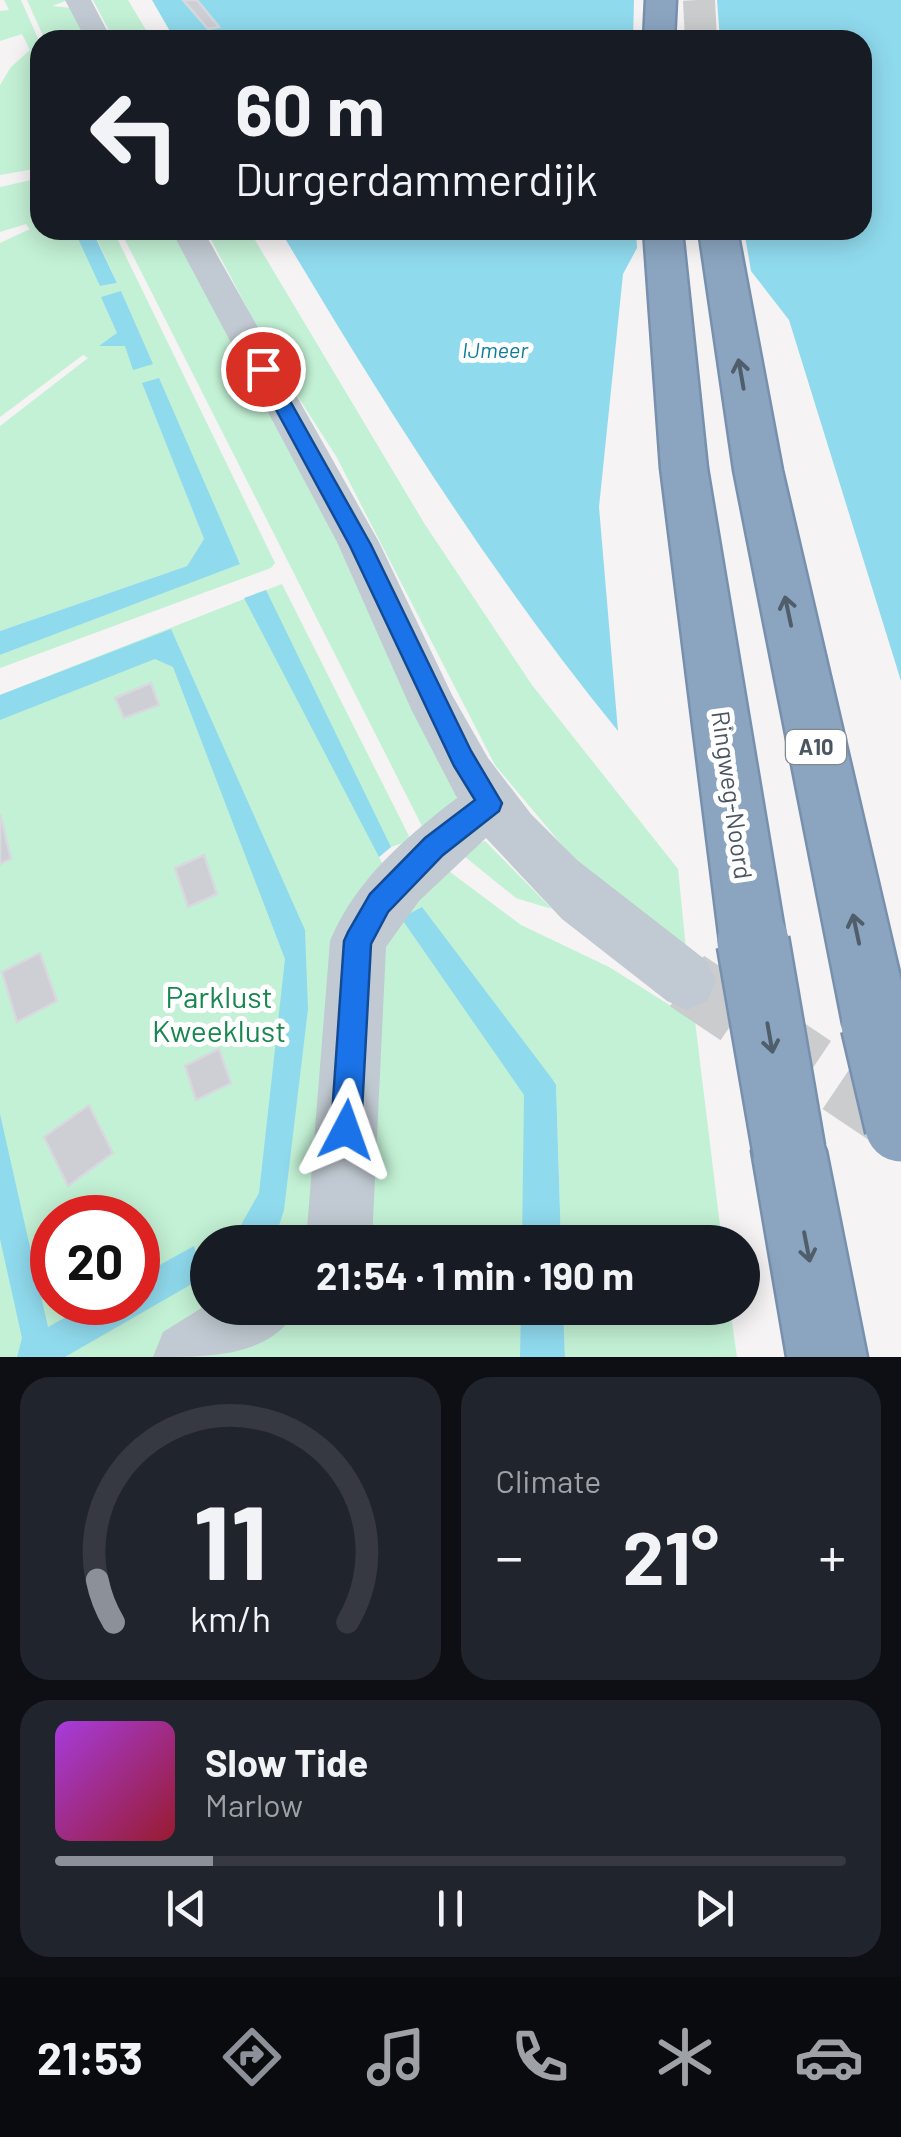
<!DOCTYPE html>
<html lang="en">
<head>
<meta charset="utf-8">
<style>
  body { margin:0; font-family:Barlow,sans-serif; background:#20242c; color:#f1f3f6; height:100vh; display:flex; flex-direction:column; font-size:38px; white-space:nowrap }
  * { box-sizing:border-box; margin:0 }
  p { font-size:32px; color:#9ea1a6 }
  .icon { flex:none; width:55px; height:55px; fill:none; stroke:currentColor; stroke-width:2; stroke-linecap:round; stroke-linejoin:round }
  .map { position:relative; height:1357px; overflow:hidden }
  .details { display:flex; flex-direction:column; gap:20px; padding:20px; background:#0d0f14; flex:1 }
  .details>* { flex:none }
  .hud { position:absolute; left:30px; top:30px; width:842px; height:210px; border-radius:30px; box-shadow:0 5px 25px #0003; background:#171b24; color:#f1f3f6; overflow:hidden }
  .speed { position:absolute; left:30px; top:1195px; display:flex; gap:20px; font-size:50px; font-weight:700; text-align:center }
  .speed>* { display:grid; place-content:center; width:130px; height:130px; border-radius:50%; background:#171b24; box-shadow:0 5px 25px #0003; line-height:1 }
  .speed .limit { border:15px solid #d22; background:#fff; color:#111 }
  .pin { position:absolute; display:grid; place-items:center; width:85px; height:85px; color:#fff; margin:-42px; border:5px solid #fff; border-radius:50%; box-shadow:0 2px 10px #0007 }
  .me { position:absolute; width:110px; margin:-55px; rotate:4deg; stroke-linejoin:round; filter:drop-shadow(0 0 8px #0008) }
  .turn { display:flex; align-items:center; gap:35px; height:210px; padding:0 40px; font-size:45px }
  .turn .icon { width:130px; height:130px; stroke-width:2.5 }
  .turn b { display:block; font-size:70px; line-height:85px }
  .big { font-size:75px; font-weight:700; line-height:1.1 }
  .details .widget { flex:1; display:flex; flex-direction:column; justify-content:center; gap:15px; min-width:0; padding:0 35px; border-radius:30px; background:#20242c }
  .details .dial { align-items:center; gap:0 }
  .dial svg { height:260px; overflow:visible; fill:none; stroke:#363941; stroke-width:7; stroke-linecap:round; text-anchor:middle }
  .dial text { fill:#f1f3f6; stroke:none }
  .song { display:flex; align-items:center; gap:30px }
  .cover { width:120px; height:120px; border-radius:15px; background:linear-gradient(135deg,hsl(280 70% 55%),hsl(350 70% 35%)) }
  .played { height:10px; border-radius:5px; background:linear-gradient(90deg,#8c9099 20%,#363941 20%) }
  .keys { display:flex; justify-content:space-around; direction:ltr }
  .heat { display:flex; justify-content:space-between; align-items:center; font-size:55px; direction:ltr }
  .details .tiles { flex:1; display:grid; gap:20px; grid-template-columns:1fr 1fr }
  .widget:last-child { grid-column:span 2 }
  .trip { position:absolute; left:190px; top:1225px; width:570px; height:100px; border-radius:50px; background:#171b24; box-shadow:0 5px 25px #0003; font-weight:700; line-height:100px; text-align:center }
  .menu { display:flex; height:160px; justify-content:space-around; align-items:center; background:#090b0e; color:#9ea1a6 }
  .menu .icon { width:70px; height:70px }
  .menu .selected { color:#8c9099 }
  .menu b { font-size:45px; color:#f1f3f6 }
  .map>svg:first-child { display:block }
</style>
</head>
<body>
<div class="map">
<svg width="901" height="1357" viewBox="0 0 901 1357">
  <rect width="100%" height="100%" fill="#f5f3f3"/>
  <!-- green -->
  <path fill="#c3f1d5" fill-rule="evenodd" d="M4 0H21L40 43V168L0 175V85L11 67 30 50 22 34 0 41V11L9 10Z
    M27 0H68L52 6 72 8 91 40H45Z
    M93 0H128L152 40H114Z
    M36 179H40V230H74L101 286 117 283 93 230H113L275 563 271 568 0 668V655L240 563 143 383 204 539 187 566 0 631V426L88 358 83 355 0 417V243L30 229 26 224 0 232V187Z
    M120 230H177L374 611 457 789 456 806 422 826Z
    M206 230H249L424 523 532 685 678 869 686 949 577 863 495 765 336 456 275 361Z
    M282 584 411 840 391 847 379 857 392 881 442 866 521 925 609 967 695 1021 722 1242H561L556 1083 536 1064 531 1242H208V1308H529L528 1357H0V695ZM52 1218H138V1302H52Z
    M485 841 552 909 516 898 459 852Z
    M563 1308H730L737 1357H565Z"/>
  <!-- water -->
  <path fill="#90daee" d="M152 0H634L633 40H175Z
    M717 0H901V681L789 320 751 271 744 230H862V40H720Z
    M74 230H92L117 283 100 286Z
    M280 230H636L637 248 623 274 599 507 618 731C491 575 383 403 280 230Z
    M121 291 153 364 133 370 125 346H99L117 333 101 297Z
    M159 378 240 564 0 655V631L187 566 204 539 142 383Z
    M266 590 391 847 379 857 244 598Z
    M171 629 305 930 308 1009 284 1210 276 1235 258 1242H246L244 1239 218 1242 242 1231 241 1225 259 1193 285 959 173 667 155 659 0 720V695Z
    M422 907 556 1084 561 1242H522L524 1095 401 918Z
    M0 1114 48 1327 92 1303 138 1302V1277L194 1246 196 1253 207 1247V1259L198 1264 197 1281 65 1357H17L22 1338 0 1239Z
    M521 1308H563L565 1357H520Z"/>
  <!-- building -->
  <path fill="#cdcfd5" stroke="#d7d9de" stroke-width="2.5" d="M183 0H197L219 27 208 29Z
    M151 683 159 705 124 718 115 698Z
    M0 814 11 859 0 864Z
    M204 855 217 894 188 907 175 868Z
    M40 953 57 1001 17 1022 2 972Z
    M219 1049 231 1083 196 1100 185 1066Z
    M89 1105 113 1153 68 1186 44 1137Z"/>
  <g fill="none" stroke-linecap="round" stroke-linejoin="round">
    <!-- minor-tunnel -->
    <path stroke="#caccce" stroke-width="61" stroke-dasharray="61 31" stroke-linecap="butt" d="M687 981 901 1125"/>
    <!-- highway-tunnel -->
    <path stroke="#caccce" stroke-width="32" stroke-dasharray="32 16" stroke-linecap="butt" d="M699 0 701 40"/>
    <defs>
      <path id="highway" d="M646 0H676L674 40H644Z
        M644 230H682L707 468 786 942 776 965 753 975 730 965 720 942 661 468Z
        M699 230H737L782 470 901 981V1048L877 1058 853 1048 843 1024 734 470Z
        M789 1114 815 1125 826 1151 867 1357H787L752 1151 763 1125Z"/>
    </defs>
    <!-- highway casing -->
    <use href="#highway" stroke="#7690ad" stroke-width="5"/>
    <!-- minor -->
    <path fill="#c1cad2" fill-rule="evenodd" d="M65 0H91L112 40H86Z
      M171 230H203L379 542 452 695 488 758 531 814 577 860 707 961 716 981 707 1001 687 1010 667 1001 562 919 486 838 419 901 386 947 372 1242H306L330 941C355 880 406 837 457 798L411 709 337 542Z
      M208 1304V1308H298C271 1357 212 1357 153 1357L163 1332Z"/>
    <!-- highway -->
    <use href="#highway" fill="#8ba5c1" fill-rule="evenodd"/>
    <defs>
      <path id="highway-bridge" d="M753 942 789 1151
        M877 1024 901 1126"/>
    </defs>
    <!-- highway-bridge casing -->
    <use href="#highway-bridge" stroke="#7690ad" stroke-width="76" stroke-linecap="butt"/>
    <!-- highway-bridge -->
    <use href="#highway-bridge" stroke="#8ba5c1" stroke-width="71"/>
  </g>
  <!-- one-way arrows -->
  <defs><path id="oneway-shaft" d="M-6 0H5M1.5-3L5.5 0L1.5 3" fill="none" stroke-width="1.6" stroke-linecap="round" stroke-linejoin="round" transform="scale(2.5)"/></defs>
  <g stroke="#505e6b">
    <use href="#oneway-shaft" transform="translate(741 374) rotate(-100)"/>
    <use href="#oneway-shaft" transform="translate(788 611) rotate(-102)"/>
    <use href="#oneway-shaft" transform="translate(856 929) rotate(-102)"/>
    <use href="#oneway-shaft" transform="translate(770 1038) rotate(80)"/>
    <use href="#oneway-shaft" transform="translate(807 1247) rotate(79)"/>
  </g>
  <!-- route -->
  <path fill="#1a73e8" stroke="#114b97" stroke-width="2.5" d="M263 363 272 369 371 545 471 751 502 803 499 811 443 855 388 912 371 944 361 1130 356 1140 346 1144 335 1140 331 1130 344 941 348 932 370 894 425 838 475 800 454 766 350 546 254 369Z"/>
  <g text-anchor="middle" stroke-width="10" stroke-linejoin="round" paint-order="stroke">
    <!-- far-water labels -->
    <g font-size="22" font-style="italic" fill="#0c7c9b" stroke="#fff">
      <text x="495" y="358">IJmeer</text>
    </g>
    <!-- shield labels -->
    <rect fill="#fff" stroke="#808990" stroke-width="2.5" x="786" y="730" width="60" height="34" rx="8"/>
    <g font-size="22" font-weight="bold" fill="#4a5661">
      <text x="816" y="755">A10</text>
    </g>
    <!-- street labels -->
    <g font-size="25" fill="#4a5661" stroke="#fff">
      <text transform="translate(732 795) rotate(82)" y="9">Ringweg-Noord</text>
    </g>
    <!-- near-park labels -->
    <g font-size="30" fill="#17864f" stroke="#fff">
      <text x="219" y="1008">Parklust<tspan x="219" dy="34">Kweeklust</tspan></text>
    </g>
  </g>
</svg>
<div class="speed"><div class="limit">20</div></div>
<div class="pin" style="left:263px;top:369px;background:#d93025"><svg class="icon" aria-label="arrive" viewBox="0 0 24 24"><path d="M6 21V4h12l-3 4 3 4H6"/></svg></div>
<svg class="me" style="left:346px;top:1130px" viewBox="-20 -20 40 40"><path d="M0-17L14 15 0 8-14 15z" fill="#1a73e8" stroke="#fff" stroke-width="4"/></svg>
<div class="trip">21:54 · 1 min · 190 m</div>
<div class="hud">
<div class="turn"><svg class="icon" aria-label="left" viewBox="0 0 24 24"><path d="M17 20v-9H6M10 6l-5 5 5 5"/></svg><div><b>60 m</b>Durgerdammerdijk</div></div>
</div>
</div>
<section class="details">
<div class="tiles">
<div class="widget dial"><svg viewBox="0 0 100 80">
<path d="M14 69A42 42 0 1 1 86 69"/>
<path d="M14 69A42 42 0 0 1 9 56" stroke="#8c9099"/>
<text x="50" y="56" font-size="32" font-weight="700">11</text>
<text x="50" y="72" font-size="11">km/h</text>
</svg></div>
<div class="widget"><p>Climate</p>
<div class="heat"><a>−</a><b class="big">21°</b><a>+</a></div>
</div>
<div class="widget">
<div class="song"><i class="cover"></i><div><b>Slow Tide</b><p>Marlow</p></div></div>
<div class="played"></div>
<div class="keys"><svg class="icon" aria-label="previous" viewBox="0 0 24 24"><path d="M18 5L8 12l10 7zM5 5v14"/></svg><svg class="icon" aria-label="pause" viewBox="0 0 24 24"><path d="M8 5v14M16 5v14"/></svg><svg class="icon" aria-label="next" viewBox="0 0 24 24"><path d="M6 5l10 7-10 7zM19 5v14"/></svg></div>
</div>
</div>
</section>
<nav class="menu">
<b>21:53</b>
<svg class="icon selected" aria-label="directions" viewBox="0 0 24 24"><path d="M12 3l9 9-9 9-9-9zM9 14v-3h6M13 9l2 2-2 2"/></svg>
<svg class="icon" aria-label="music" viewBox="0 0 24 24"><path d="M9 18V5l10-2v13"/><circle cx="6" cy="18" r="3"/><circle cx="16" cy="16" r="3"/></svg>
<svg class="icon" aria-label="phone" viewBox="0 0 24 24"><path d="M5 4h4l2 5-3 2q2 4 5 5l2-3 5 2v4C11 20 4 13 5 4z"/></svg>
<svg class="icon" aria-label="climate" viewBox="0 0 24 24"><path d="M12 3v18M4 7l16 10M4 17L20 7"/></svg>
<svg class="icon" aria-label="car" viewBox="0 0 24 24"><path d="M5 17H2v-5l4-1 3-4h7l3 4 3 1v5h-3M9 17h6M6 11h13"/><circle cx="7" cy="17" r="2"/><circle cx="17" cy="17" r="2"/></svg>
</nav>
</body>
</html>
